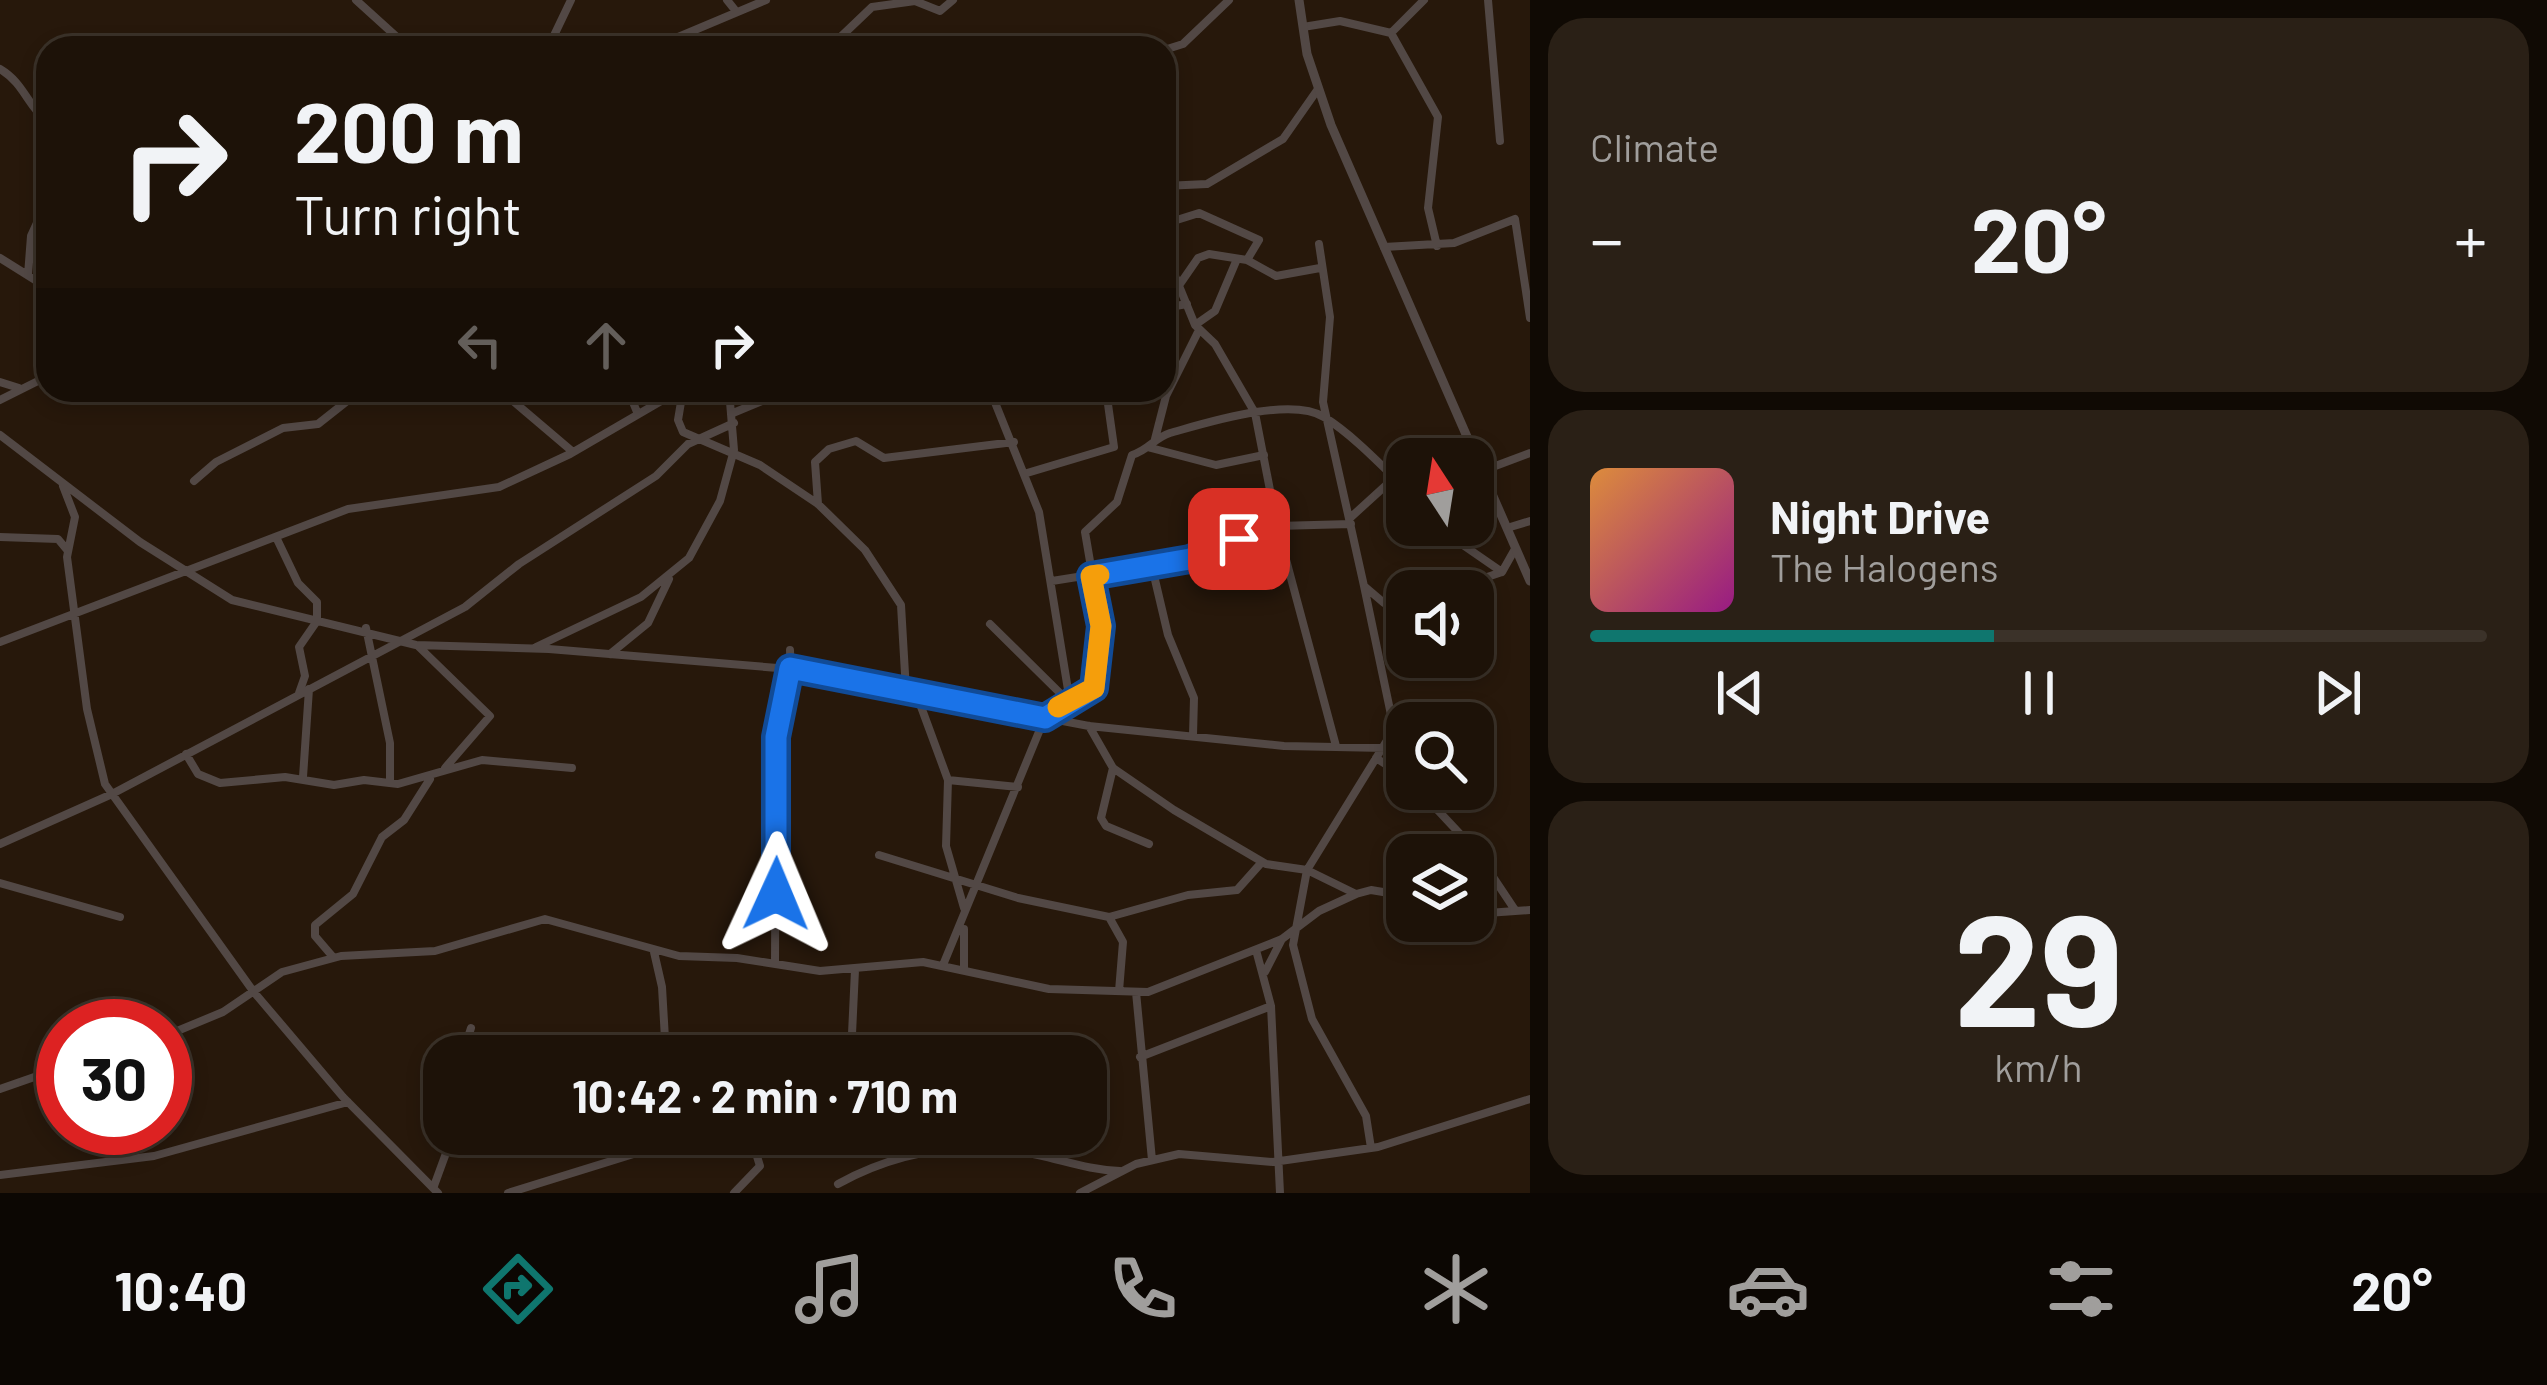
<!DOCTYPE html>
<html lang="en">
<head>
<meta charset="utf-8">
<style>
  body { margin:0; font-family:Barlow,sans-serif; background:#2a2016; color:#f1f3f6; height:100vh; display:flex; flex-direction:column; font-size:45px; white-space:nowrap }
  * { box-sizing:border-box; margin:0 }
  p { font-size:39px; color:#a09e9c }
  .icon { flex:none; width:66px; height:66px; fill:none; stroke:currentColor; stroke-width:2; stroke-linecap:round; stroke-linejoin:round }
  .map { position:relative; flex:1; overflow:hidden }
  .panel { display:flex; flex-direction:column; gap:18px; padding:18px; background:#100a04; width:1017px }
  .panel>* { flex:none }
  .top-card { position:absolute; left:36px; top:36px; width:1140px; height:366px; border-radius:36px; box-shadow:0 6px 18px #0003,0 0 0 3px #3b3229; background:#1d1208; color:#f1f3f6; overflow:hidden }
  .needle { width:78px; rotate:348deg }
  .fabs { position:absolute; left:1386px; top:438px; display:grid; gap:24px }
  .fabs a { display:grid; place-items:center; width:108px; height:108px; border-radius:24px; background:#1d1208; box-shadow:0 6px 18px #0003,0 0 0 3px #3b3229; font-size:60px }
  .speed { position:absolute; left:36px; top:999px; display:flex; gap:24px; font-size:60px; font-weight:700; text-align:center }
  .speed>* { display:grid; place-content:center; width:156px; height:156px; border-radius:50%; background:#1d1208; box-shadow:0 6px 18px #0003,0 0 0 3px #3b3229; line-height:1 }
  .speed .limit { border:18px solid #d22; background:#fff; color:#111 }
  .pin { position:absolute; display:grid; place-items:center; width:102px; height:102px; color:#fff; margin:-51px; border-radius:24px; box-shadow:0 6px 18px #0006 }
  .me { position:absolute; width:132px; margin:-66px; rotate:1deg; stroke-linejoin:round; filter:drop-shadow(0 0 9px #0008) }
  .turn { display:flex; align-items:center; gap:42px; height:252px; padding:0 60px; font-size:54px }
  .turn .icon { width:156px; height:156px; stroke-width:2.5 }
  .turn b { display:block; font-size:84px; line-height:102px }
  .lanes { display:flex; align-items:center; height:114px; padding:0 60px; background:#0003; justify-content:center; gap:60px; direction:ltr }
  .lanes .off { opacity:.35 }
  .big { font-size:90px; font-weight:700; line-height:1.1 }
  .panel .widget { flex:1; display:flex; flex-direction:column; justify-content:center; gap:18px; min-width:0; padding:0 42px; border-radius:36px; background:#2a2016 }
  .panel .dial { align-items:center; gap:0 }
  .dial b { font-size:156px; line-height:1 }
  .song { display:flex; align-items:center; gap:36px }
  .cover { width:144px; height:144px; border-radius:18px; background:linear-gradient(135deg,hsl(30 70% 55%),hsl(310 70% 35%)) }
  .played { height:12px; border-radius:6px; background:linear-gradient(90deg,#0f766e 45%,#3b3229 45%) }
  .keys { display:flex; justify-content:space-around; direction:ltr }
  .heat { display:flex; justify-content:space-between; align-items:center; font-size:66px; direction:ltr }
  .trip { position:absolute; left:423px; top:1035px; width:684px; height:120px; border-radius:36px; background:#1d1208; box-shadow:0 6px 18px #0003,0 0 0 3px #3b3229; font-weight:700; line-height:120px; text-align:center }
  .tab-bar { display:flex; height:192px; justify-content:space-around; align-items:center; background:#0c0703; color:#a09e9c }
  .tab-bar .icon { width:84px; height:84px }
  .tab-bar .selected { color:#0f766e }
  .tab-bar b { font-size:54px; color:#f1f3f6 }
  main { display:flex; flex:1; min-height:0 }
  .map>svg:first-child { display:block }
</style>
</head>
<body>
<main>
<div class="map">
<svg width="1530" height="1193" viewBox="0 0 1530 1193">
  <rect width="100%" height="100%" fill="#27180b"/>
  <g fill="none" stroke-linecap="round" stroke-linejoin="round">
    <!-- minor -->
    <path stroke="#524845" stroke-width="8" d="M356 0 409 48
      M727 0 735 10
      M1488 0 1500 141
      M1303 27 1340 21 1391 33 1438 117 1428 208 1437 246
      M1391 33 1424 0
      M548 48 571 0
      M652 48 766 0
      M829 48 872 7 915 1 940 11 953 0
      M1164 50 1183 44 1229 0
      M0 69C25 84 27 106 48 122
      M1164 186 1207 184 1283 139 1318 89
      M1164 224 1199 213 1259 240 1247 260
      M1319 244 1330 317 1323 402 1364 586 1384 603 1407 601
      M1384 247 1454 243 1515 219 1530 318
      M1164 249 1195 325 1215 344 1255 413 1277 526 1336 746
      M0 258 48 288
      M28 275 31 236 48 199
      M1180 284 1198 258 1209 254 1247 260 1276 276 1320 268
      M1164 308 1187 304
      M1195 325 1215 311 1237 259
      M0 382 19 388
      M500 390 573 452
      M628 390 637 412
      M683 390 678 420 683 432 760 465 818 504 865 550 901 605 906 691
      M990 390 1039 512 1070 702
      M0 400 48 376
      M733 413 789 390
      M0 435 140 542 232 600 416 645 549 649 790 669 1089 726 1284 746 1386 748
      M1155 439 1166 396 1199 330
      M1151 448 1216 465 1264 455
      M1482 471 1530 453
      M1027 473 1114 447 1106 390
      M194 481 216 462 283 428 318 424 361 390
      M63 486 75 517 67 557 87 709 105 784 253 991 343 1097 438 1193
      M818 504 815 462 829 449 856 441 884 458 1014 442
      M1350 518 1394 478
      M1434 525 1502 572
      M1507 528 1530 521
      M0 537 58 539 68 551
      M276 537 298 583 317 602V621L299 647 305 676 299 693
      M1152 567 1168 635 1194 698 1193 735
      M1052 581 1190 559 1277 526 1351 524
      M1364 586 1394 729 1307 870 1293 945 1312 1019 1366 1116 1371 1148
      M1446 591 1502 572 1515 549
      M990 624 1068 701
      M366 628 390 743V783
      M0 642 348 509 499 487 570 454 680 390
      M418 646 490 716 445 768
      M536 647 641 597 689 558 720 501 734 450 729 390
      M610 654 648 623 669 579
      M916 693 948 780 946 846 964 908
      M1089 726 1113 768 1174 810 1266 864 1307 870 1356 894
      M186 754 198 774 220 783 285 777 334 785 364 780 398 784 482 760 572 768
      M1376 758 1407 778
      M1113 768 1101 818 1106 826 1149 844
      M303 777 309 689
      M948 780 1018 787
      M1418 789 1475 850 1515 910
      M0 844 112 794 465 607 519 564 656 476 688 444 734 423
      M879 855 1018 898 1109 917 1123 942 1119 991
      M0 883 120 917
      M1473 914 1530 910
      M1109 917 1188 895 1237 890 1262 862
      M1256 950 1271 1006 1280 1193
      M654 952 662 987 666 1056
      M333 957 315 936V925L353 894 382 837 404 820 430 779
      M775 964 776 737 791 684 790 650
      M943 965 1043 722 1094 688 1100 620 1085 532 1117 502 1132 455C1149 450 1154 438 1170 433 1206 423 1290 396 1324 417 1353 435 1382 466 1407 490
      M964 970V929
      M1265 972 1282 939
      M1136 992 1152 1160
      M165 1036 223 1012 282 972 341 956 435 951 545 919 679 956 737 958 820 971 923 962 1049 989 1148 992 1282 939 1319 911 1356 894 1371 890 1407 896
      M666 1054 742 1045 770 1056
      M462 1056 471 1028
      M844 1056 852 1034 855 970
      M1140 1057 1271 1006
      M0 1089 63 1067
      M0 1175 154 1156 348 1102
      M838 1184C900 1150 968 1140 1038 1155 1066 1161 1090 1170 1120 1171
      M434 1186 453 1134
      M508 1193 640 1152
      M734 1193 760 1166 750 1134
      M1080 1193 1136 1164 1179 1154 1273 1162 1378 1147 1530 1099"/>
    <!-- tertiary -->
    <path stroke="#524845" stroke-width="9" d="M1299 0 1307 54 1331 125 1530 581"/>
  </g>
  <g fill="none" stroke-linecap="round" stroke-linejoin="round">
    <defs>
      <path id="route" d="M776 894V737L790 668 1045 718 1094 688 1101 626 1091 576 1190 559 1239 539"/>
    </defs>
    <!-- route casing -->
    <use href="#route" stroke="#114b97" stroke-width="30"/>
    <!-- route -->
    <use href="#route" stroke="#1a73e8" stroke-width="21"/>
    <!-- slow -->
    <path stroke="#f59e0b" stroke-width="21" d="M1058 707 1094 688 1101 626 1091 576 1099 575"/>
  </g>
</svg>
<div class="fabs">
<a><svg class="needle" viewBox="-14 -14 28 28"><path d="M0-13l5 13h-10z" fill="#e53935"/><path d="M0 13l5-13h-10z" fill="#a09e9c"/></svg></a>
<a><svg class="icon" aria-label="sound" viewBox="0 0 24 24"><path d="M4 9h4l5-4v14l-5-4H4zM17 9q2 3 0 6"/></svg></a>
<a><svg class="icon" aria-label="search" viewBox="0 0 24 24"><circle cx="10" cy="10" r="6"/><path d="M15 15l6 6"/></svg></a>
<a><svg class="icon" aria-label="layers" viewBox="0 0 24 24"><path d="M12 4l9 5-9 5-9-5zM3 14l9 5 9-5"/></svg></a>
</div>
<div class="speed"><div class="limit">30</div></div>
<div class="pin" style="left:1239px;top:539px;background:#d93025"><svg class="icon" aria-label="arrive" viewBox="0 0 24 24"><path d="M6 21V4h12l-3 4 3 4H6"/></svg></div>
<svg class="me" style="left:776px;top:894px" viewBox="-20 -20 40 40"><path d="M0-17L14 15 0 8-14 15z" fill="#1a73e8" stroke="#fff" stroke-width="4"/></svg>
<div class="trip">10:42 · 2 min · 710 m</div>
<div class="top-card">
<div class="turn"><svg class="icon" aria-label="right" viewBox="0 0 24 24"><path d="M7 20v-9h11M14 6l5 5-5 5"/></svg><div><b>200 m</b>Turn right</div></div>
<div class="lanes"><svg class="icon off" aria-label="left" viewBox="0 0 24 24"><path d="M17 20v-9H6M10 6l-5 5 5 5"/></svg><svg class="icon off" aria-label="ahead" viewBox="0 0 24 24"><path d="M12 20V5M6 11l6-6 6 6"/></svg><svg class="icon" aria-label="right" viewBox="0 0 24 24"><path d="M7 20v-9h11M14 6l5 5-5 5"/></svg></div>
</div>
</div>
<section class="panel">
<div class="widget"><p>Climate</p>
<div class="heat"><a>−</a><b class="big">20°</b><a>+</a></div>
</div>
<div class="widget">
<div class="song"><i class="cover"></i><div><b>Night Drive</b><p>The Halogens</p></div></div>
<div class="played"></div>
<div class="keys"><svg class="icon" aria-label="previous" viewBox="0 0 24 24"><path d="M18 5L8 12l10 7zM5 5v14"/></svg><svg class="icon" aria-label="pause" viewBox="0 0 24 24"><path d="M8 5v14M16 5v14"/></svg><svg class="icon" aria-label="next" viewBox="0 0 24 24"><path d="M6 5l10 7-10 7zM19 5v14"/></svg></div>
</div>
<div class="widget dial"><b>29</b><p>km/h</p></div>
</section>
</main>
<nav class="tab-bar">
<b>10:40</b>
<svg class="icon selected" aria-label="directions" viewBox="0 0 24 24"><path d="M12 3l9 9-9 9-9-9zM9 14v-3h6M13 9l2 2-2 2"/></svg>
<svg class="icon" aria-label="music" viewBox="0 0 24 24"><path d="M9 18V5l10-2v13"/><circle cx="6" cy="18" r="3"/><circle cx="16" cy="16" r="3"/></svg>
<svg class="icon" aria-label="phone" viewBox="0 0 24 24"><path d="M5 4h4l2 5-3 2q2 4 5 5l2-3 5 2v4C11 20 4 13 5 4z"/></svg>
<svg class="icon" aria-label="climate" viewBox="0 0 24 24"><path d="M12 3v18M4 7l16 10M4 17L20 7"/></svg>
<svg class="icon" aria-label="car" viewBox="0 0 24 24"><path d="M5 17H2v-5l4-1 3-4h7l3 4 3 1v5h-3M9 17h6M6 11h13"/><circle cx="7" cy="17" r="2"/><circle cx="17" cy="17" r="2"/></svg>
<svg class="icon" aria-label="filters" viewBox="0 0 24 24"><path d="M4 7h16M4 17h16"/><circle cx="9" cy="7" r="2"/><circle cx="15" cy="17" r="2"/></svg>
<b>20°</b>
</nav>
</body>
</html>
